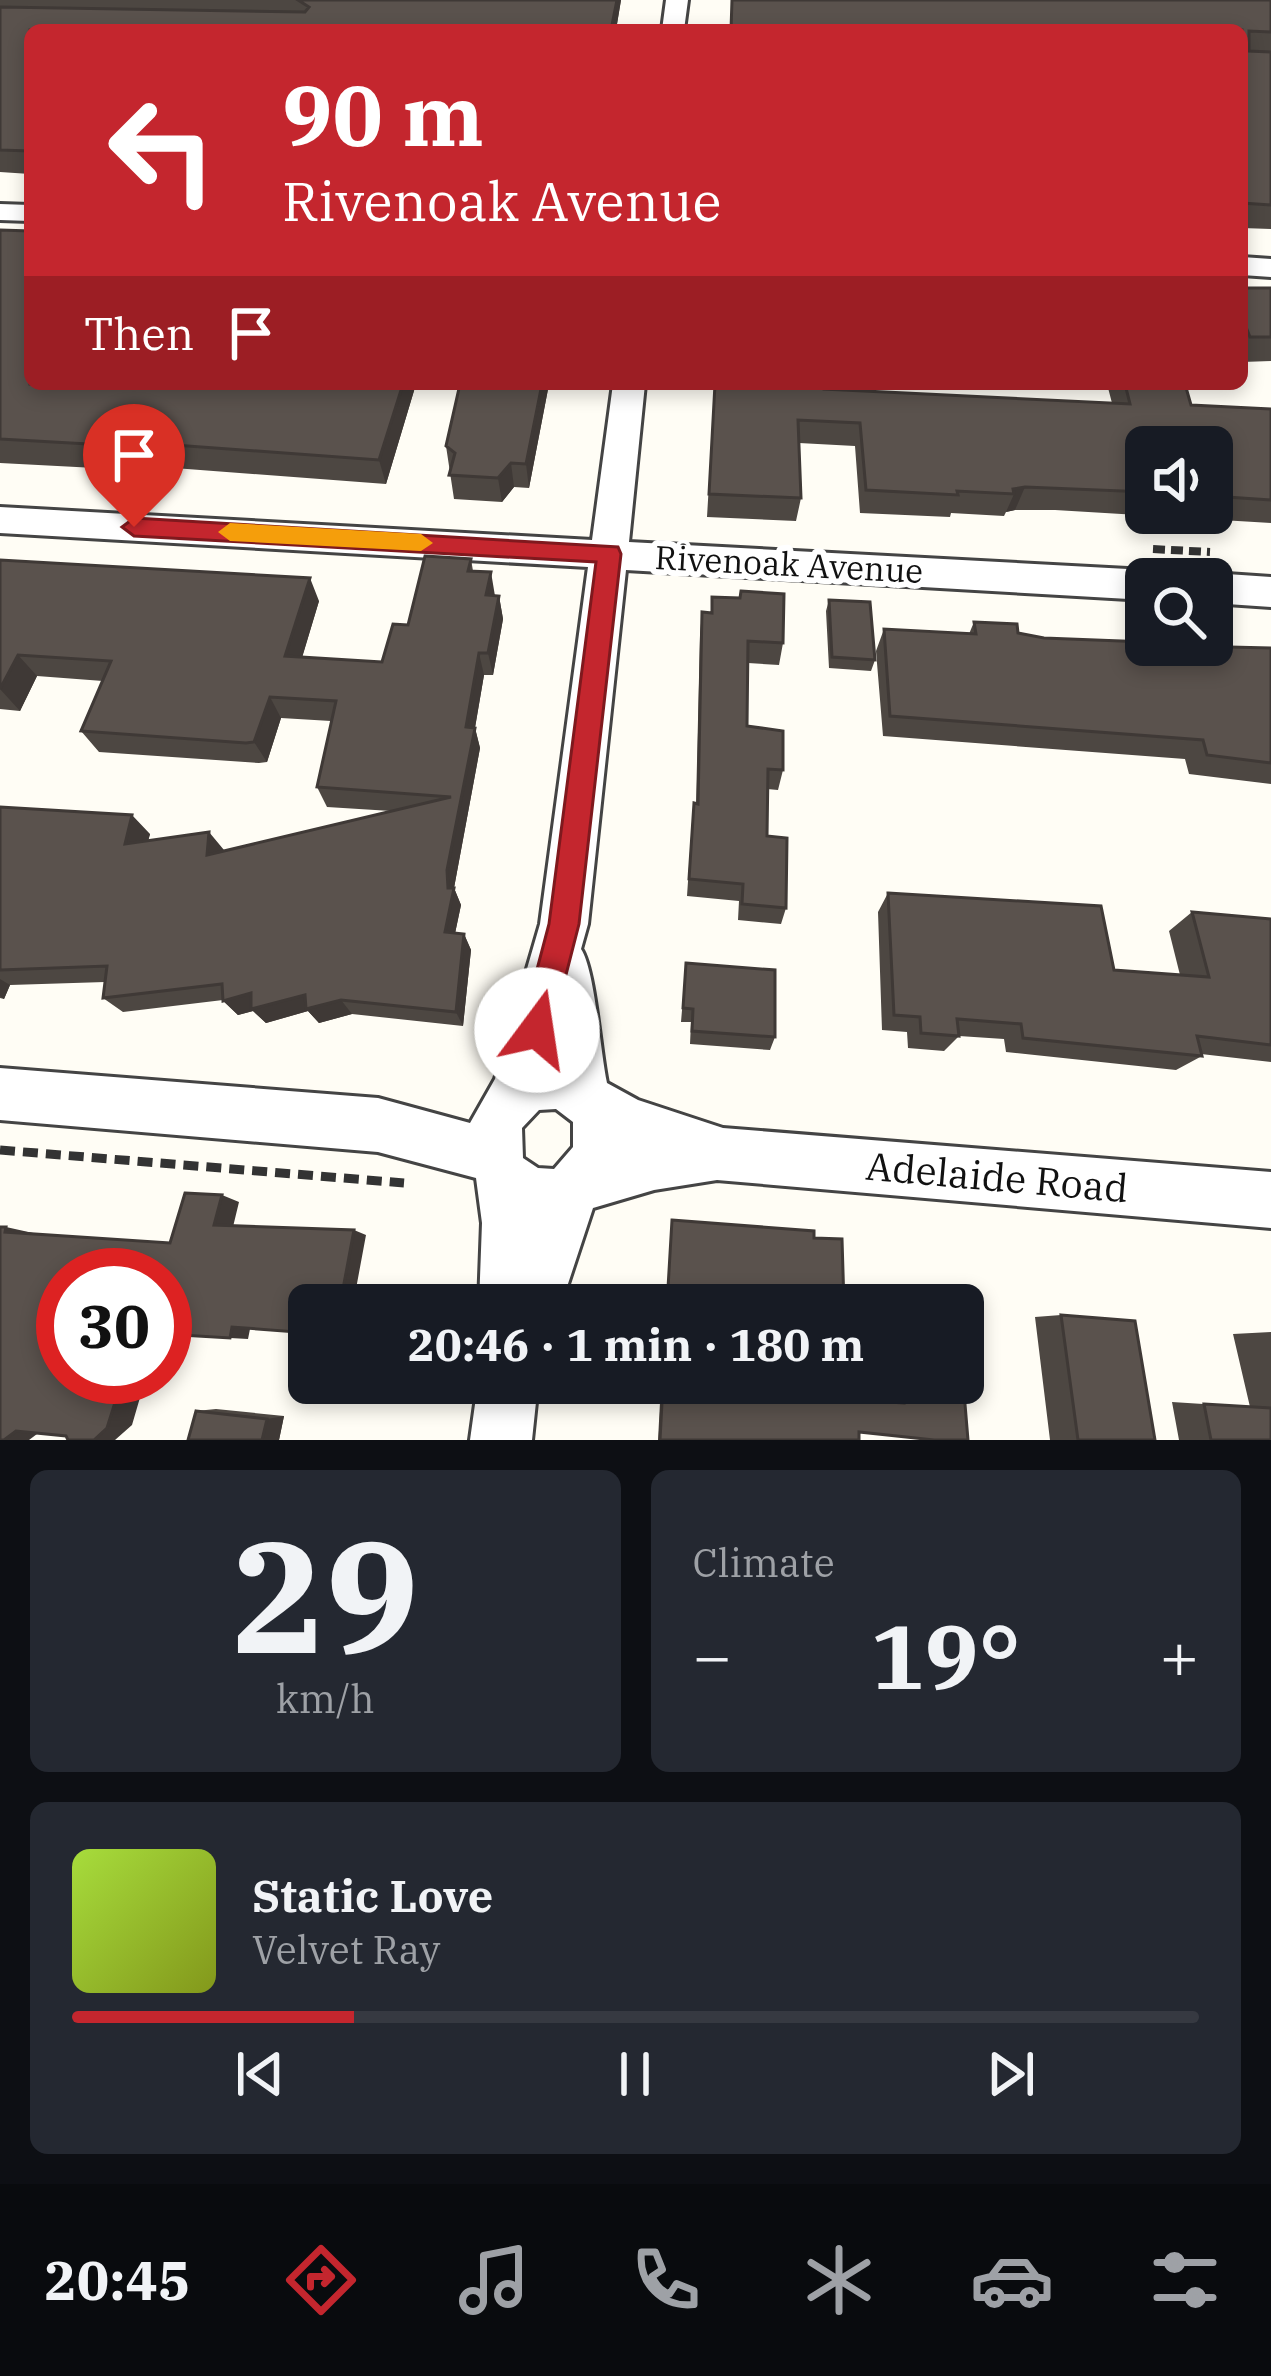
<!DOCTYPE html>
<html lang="en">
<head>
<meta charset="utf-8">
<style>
  body { margin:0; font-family:"IBM Plex Serif",serif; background:#242831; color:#f1f3f6; height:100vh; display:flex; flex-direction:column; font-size:45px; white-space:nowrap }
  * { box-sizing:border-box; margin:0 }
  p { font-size:39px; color:#9ea1a6 }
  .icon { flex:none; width:66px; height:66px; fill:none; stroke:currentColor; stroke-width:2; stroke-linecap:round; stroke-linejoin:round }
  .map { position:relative; height:1440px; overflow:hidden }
  .details { display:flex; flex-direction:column; gap:30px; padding:30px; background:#0d0f14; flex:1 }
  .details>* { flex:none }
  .hud { position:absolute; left:24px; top:24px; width:1224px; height:366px; border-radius:18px; box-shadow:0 6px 18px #0003; background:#c4262e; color:#fff; overflow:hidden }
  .controls { position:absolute; left:1125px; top:426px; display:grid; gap:24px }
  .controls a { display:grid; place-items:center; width:108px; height:108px; border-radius:18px; background:#171b24; box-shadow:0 6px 18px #0003; font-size:60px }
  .speed { position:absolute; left:36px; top:1248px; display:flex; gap:24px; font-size:60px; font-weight:700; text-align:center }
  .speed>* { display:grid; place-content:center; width:156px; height:156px; border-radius:50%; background:#171b24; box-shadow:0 6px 18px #0003; line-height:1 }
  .speed .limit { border:18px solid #d22; background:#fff; color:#111 }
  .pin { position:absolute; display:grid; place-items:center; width:102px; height:102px; color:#fff; margin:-123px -51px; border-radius:50% 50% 50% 0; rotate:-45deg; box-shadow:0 0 12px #0007 }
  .pin .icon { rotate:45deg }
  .me { position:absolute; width:132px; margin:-66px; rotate:14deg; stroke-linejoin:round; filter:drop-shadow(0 0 9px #0008) }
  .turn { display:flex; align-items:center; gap:42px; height:252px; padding:0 60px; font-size:54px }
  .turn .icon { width:156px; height:156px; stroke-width:2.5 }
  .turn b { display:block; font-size:84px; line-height:102px }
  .then { display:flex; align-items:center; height:114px; padding:0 60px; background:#0003; gap:24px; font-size:45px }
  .big { font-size:90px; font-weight:800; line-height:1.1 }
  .details .widget { flex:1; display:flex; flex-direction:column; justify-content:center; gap:18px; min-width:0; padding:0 42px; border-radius:18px; background:#242831 }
  .details .dial { align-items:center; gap:0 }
  .dial b { font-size:156px; line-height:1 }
  .song { display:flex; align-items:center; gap:36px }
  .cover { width:144px; height:144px; border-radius:18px; background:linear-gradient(135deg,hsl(80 70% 55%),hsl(70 70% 35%)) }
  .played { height:12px; border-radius:6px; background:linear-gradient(90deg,#c4262e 25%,#363941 25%) }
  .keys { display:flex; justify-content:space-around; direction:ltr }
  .heat { display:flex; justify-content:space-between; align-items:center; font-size:66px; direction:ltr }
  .details .tiles { flex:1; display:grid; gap:30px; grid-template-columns:1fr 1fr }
  .widget:last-child { grid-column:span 2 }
  .trip { position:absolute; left:288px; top:1284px; width:696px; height:120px; border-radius:18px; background:#171b24; box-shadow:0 6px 18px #0003; font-weight:800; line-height:120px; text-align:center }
  .tabs { display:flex; height:192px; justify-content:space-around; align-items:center; background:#090b0e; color:#9ea1a6 }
  .tabs .icon { width:84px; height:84px }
  .tabs .selected { color:#c4262e }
  .tabs b { font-size:54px; color:#f1f3f6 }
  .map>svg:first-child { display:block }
</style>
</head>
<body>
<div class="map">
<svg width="1271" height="1440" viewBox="0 0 1271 1440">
  <rect width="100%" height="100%" fill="#fffdf5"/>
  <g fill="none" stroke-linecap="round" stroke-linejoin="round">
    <defs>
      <path id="minor" d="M666 0H688L684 30H662Z
        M0 204 30 205V221L0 220Z
        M1242 257 1271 259V277L1242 275Z
        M613 384H645L629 542 1146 570 1162 579H1146V600L626 570 588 924 581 949C595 970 600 1050 607 1083L638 1100 723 1128 1271 1172V1228L717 1180 654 1190 593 1208 561 1305H479L482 1223 476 1178 378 1152 0 1120V1068L378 1098 470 1123 495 1079 540 924 588 567 0 533V507L592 540ZM556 1109 573 1122V1147L554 1169 538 1168 523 1158 522 1128 539 1110Z
        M1212 573 1271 577V607L1212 603V579H1198Z
        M478 1383H538L532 1440H470Z"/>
    </defs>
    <!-- minor casing -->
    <use href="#minor" stroke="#444" stroke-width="6"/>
    <!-- path-far1 -->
    <path stroke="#333" stroke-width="8" stroke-dasharray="12 6" stroke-linecap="butt" d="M1153 549 1210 552"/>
    <!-- path -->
    <path stroke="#333" stroke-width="9" stroke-dasharray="15 8" stroke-linecap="butt" d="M0 1150 404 1183"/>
    <!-- minor -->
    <use href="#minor" fill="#fff" fill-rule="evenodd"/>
  </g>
  <!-- wall -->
  <path fill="#4d4742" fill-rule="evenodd" d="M0 0H621L616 30H30V174L0 172Z
    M1271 0V229L1242 228V30Z
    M0 230 416 384 386 484 174 468 172 472 0 463Z
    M1242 288H1271V361L1242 362Z
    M549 384 529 488 514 487 502 502 454 499 446 446Z
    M715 384 1112 403 1107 384H1185L1191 405 1271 409V523L1055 510H1015L1006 512 1004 516 951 513 950 517 860 513 855 446 799 443 801 498 796 521 707 517ZM1146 447H1212V513H1146Z
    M471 559 473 571 495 596H499L503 619 493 675H484L475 728 480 748 454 888 461 905 455 933 464 934 471 950 463 1026 352 1014 319 1023 308 1011 266 1023 253 1011 238 1015 223 1000 123 1012 103 998 105 982 10 985 4 999 0 998V807L150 834 148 840 224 851 391 811 327 807 317 787 331 721 281 718 267 762 259 763 99 752 81 731 103 681 37 676 20 711 0 709V560L319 601 302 657 382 662 408 625Z
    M712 597 783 643 779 665 748 663 747 726 783 770 778 790 767 789V836L786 908 781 924 738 920 739 901 687 896 692 822 696 804 700 635 702 612 711 613Z
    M829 600 875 660 871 671 829 668 826 611Z
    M974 622 1044 638 1271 648V784L1189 774 1185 759 883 736 876 651 884 629 969 634Z
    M888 893 1114 970 1180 975 1169 931 1192 912 1271 919V1062L1201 1054 1202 1056 1176 1070 1006 1052 1004 1039 959 1036 944 1051 908 1048 907 1032 882 1030 878 912Z
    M686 963 775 1037 770 1050 690 1044 691 1022H681Z
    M672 1220 814 1238 844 1305H666Z
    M1061 1315 1155 1440H1050L1035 1317Z
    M1271 1332V1440H1179L1172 1402 1250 1407 1233 1334Z
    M661 1383H747V1389L888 1401 887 1383H963L859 1432V1440H658Z
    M216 1409 284 1416 279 1440H188L196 1411Z"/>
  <!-- shaded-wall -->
  <path fill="#3f3936" d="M617 0H621L616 30H611Z
    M403 384H416L386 484 379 460Z
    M542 384H549L529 488 526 464Z
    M161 444 174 468 172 472 159 448Z
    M511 463 514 487 502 502 498 478Z
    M1025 487 1015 510 1006 512 1014 494 1013 489Z
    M491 572 495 596 486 595Z
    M310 578 319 601 296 678 285 656Z
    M499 596 503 619 493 675 488 653Z
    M479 653 484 675 474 733 475 728 480 748 454 888 461 905 452 948 445 932 447 870 466 727Z
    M18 655 37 676 20 711 0 689Z
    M270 697 281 718 267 762 254 742Z
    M132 815 150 834 143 862 125 844Z
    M209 832 224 850 207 855Z
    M464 934 471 950 463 1026 456 1012Z
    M0 979 10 985 4 999 0 996Z
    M251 993 305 995 341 1000 352 1014 319 1023 308 1011 266 1023 253 1011 238 1015 223 1001Z
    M222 1195 239 1202 232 1231 214 1225Z
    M6 1227 33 1233 32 1238 5 1232Z
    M354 1230 366 1235 353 1305H340Z
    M232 1327 250 1329 248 1339 230 1338Z
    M123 1377H146L132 1425 115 1440H94Z
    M284 1416 279 1440H262L267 1419Z
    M45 1428 29 1440H4L16 1431Z"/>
  <!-- building -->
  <path fill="#5a524d" stroke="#3f3936" stroke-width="3" d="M298 0H617L611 30H30V151L0 150V7L305 12 309 7Z
    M732 0H1271V32L1249 31V51L1271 52V205L1242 203V30H731Z
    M0 230 30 231V384H403L379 460 161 444 159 448 0 439Z
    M1242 288H1271V337H1250L1246 327H1242Z
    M460 384H542L526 464 511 463 498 478 449 475 455 453 446 446Z
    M715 384H824V389L1130 404 1125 384H1185L1191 405 1271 409V500L1212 496V447H1146V492L1025 487 1013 489 1014 494 957 491 958 495 866 490 860 423 798 420 801 498 709 494Z
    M425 556 471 559 468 571 491 572 486 595 499 596 488 653H479L466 727 475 728 447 870 448 888H454L445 932 464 934 456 1012 341 1000 306 1009 305 995 251 1009V993L223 1001 222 984 103 998 107 966 0 970V807L132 815 125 844 209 832 207 855 451 797 317 787 336 701 270 697 254 742 246 743 81 731 111 661 18 655 0 689V560L310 578 285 656 382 662 393 624 408 625Z
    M741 591 784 594 783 643 748 641 747 726 783 731V770L768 769 767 836 787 838 786 908 742 904 743 884 689 879 694 803 698 804 702 612 712 613V597L740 598Z
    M829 600 870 602 875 660 832 657Z
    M974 622 1017 624 1018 633 1044 638 1146 642V645L1271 648V763L1207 755 1203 740 890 716 884 629 976 634Z
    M888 893 1101 906 1114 970 1209 977 1192 912 1271 919V1045L1197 1036 1202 1056 1023 1038 1021 1024 957 1019 959 1036 921 1033 920 1017 894 1015Z
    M686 963 775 970V1037L692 1031 693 1009 683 1008Z
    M185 1193 222 1195 214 1225 354 1230 340 1305H309V1333L232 1327 230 1338 165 1334V1275H63V1377H123L107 1428 94 1440H68L66 1436 16 1431 4 1440H0V1227H6L5 1232 170 1243Z
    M672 1220 814 1231V1238L842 1239 844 1305H667Z
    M1061 1315 1135 1321 1155 1440H1078Z
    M963 1380 968 1440H934L859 1432V1440H660L663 1383H747V1390L904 1403 903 1383H963Z
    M1204 1404 1271 1408V1440H1211Z
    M196 1411 267 1419 262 1440H188Z"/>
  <!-- route -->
  <path fill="#c4262e" stroke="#7f191e" stroke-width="3" d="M134 518 618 547 621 554 579 924 549 1041 537 1046 526 1041 521 1030 549 924 596 562 134 536 122 527Z"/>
  <!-- slow -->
  <path fill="#f59e0b" d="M230 523 421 534 433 543 421 551 230 541 218 532Z"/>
  <g text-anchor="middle" stroke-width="12" stroke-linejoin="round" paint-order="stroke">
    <!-- street labels -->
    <g font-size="33" fill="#111" stroke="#fff">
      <text transform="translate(789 564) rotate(3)" y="12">Rivenoak Avenue</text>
    </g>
    <!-- near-street labels -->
    <g font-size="39" fill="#111" stroke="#fff">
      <text transform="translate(997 1177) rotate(5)" y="14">Adelaide Road</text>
    </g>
  </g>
</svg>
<div class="controls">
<a><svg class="icon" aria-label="sound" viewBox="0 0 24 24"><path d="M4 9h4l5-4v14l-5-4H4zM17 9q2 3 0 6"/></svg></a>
<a><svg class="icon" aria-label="search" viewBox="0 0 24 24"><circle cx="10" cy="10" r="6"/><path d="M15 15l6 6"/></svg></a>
</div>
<div class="speed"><div class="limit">30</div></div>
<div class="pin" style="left:134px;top:527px;background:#d93025"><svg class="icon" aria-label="arrive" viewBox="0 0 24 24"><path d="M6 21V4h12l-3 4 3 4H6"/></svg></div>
<svg class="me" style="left:537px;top:1030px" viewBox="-20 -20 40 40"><circle r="19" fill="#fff"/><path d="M0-13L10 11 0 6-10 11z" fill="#c4262e"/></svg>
<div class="trip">20:46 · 1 min · 180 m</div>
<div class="hud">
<div class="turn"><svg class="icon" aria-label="left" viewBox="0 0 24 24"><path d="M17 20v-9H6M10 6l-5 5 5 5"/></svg><div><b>90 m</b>Rivenoak Avenue</div></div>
<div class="then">Then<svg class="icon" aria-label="arrive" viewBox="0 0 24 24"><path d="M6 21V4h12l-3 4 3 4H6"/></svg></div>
</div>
</div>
<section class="details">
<div class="tiles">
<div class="widget dial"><b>29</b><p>km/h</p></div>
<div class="widget"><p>Climate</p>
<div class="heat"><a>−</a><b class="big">19°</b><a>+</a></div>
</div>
<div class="widget">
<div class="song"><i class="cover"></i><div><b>Static Love</b><p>Velvet Ray</p></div></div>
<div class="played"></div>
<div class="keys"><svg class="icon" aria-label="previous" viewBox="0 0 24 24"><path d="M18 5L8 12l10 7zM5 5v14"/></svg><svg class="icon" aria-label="pause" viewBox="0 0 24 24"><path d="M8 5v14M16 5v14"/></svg><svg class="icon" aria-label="next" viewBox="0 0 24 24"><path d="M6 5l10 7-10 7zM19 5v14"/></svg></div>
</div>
</div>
</section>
<nav class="tabs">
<b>20:45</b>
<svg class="icon selected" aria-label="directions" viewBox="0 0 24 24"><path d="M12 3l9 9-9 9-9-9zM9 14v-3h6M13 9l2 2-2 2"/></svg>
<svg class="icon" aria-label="music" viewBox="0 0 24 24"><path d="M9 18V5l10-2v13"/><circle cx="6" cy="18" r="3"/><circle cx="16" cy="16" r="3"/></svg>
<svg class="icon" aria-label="phone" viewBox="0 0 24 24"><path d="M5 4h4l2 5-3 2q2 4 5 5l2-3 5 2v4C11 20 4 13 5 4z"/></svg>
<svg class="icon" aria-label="climate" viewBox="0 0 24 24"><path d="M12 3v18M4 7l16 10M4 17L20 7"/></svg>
<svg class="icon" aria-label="car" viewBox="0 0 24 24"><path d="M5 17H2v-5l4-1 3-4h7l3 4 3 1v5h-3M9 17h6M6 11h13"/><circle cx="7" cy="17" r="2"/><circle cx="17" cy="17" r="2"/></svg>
<svg class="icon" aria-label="filters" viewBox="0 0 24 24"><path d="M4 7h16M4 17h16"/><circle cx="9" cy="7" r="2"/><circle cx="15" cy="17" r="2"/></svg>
</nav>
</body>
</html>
